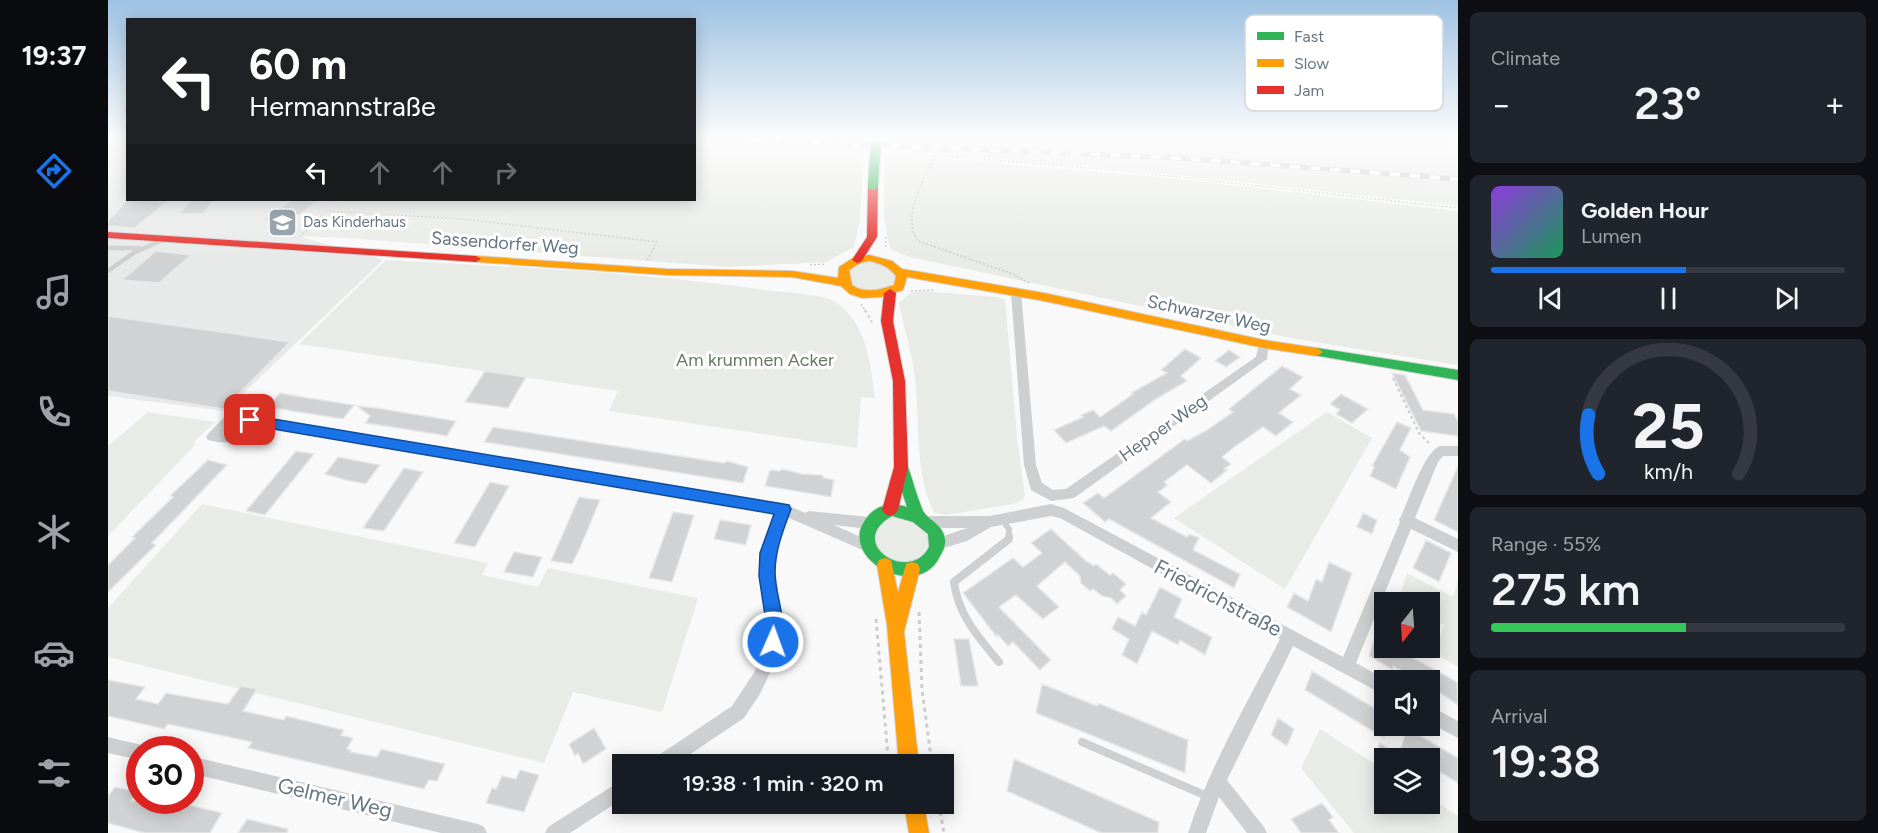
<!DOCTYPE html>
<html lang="en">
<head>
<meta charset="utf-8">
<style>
  body { margin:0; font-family:Figtree,sans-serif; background:#20242c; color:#f1f3f6; height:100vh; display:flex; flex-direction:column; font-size:22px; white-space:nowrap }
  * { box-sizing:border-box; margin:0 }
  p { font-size:20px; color:#9ea1a6 }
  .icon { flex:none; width:33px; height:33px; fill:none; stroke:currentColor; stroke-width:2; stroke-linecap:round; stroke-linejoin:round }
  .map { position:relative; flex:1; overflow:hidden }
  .side { display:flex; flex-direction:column; gap:12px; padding:12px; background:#0d0f14; width:420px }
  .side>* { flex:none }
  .guide { position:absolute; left:18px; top:18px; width:570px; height:183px; border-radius:0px; box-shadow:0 3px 15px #0003; background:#202124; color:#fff; overflow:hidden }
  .needle { width:39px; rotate:197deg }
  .fabs { position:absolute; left:1266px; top:592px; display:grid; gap:12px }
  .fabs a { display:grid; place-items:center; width:66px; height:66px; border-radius:0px; background:#171b24; box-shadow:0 3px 15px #0003; font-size:30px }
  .speed { position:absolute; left:18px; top:736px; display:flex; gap:12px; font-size:30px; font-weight:700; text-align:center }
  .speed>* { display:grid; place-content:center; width:78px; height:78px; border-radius:50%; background:#171b24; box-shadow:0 3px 15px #0003; line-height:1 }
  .speed .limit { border:9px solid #d22; background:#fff; color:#111 }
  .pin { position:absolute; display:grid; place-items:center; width:51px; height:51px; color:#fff; margin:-26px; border-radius:12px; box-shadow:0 3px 9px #0006 }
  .me { position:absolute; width:66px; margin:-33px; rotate:2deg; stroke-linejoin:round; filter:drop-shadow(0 0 4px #0008) }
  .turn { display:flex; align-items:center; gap:21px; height:126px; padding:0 24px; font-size:27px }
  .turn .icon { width:78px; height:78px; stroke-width:2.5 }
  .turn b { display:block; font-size:42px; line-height:51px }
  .lanes { display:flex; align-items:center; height:57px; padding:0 24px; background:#0003; justify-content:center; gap:30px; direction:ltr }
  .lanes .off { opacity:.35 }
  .big { font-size:45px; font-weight:600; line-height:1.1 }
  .side .widget { flex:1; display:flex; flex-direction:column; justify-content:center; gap:9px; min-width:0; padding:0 21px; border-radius:9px; background:#20242c }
  .side .dial { align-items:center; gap:0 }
  .dial svg { height:156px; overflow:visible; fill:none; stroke:#363941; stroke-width:7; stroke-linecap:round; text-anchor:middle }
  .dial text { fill:#f1f3f6; stroke:none }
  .song { display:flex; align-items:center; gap:18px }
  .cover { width:72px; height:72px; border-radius:9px; background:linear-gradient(135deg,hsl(270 70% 55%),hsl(150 70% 35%)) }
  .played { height:6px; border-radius:3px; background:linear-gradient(90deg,#1a73e8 55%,#363941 55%) }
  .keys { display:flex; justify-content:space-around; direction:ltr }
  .heat { display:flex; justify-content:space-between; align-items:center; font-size:33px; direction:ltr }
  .charge { height:9px; border-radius:4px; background:linear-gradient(90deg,#34c759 55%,#363941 0) }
  .trip { position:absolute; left:504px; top:754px; width:342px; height:60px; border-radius:0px; background:#171b24; box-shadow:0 3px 15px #0003; font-weight:600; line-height:60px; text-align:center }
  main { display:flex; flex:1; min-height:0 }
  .dock { display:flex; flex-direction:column; width:108px; justify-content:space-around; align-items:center; background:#090b0e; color:#9ea1a6 }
  .dock .icon { width:42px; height:42px }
  .dock .on { color:#1a73e8 }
  .dock b { font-size:27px; color:#f1f3f6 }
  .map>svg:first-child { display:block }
</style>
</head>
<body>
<main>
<nav class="dock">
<b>19:37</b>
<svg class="icon on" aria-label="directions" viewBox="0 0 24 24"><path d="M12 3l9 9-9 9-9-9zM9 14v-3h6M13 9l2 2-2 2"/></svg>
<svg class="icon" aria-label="music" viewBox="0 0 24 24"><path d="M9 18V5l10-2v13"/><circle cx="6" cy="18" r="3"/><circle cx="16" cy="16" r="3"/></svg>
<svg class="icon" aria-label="phone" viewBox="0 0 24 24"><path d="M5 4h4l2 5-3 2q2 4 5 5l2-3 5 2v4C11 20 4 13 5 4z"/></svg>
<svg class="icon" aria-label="climate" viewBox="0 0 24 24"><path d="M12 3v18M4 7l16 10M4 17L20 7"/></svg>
<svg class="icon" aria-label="car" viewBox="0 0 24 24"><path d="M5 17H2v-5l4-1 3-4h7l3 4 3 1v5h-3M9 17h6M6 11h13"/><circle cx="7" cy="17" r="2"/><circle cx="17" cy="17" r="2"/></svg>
<svg class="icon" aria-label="filters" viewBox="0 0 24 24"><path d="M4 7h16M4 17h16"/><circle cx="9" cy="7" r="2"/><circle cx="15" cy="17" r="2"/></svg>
</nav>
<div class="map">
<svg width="1350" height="833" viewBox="0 0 1350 833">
  <rect width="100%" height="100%" fill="#f9f9f9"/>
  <!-- built -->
  <path fill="#e8e9e9" d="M587 139H757L756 148 587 142Z
    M777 139 1106 154 1310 169 1350 173V189L1106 164 777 147Z
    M0 162 19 163 20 200H233L190 236 275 260 117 411 0 396Z"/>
  <!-- green -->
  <path fill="#e8ebe6" d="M0 139H19V163L0 162Z
    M816 139H1324L1350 151V173L1106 154Z
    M587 142 756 148 752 220 746 247 718 262 620 267 238 238 190 236 217 210H221L233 200H586Z
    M795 148 1106 164 1350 189V206L1031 171 795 151Z
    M777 155 1044 176 1350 211V365L1188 339 802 257 782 249 776 218Z
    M278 260C407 267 536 272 664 291 676 292 718 295 726 301 759 322 762 363 767 398L753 397 749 448 501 411 510 391 191 344Z
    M757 261 777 264 789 275C787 299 752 293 740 281L741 268Z
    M812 291 889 297 897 300 909 437 917 496 914 500 905 504 838 515 826 513C805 468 813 419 806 371 803 348 795 326 791 303L802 293Z
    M40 412 107 422 85 443 88 444 0 536V446Z
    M1219 412 1264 438 1177 589 1066 518Z
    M94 504 380 563 374 575 430 587 440 568 590 598 554 712 465 692 436 763 0 657V608Z
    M783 518C800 517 833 531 815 553 794 579 742 541 783 518Z
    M1299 573 1345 597 1350 581V667L1327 654 1336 625 1322 618V603L1290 601Z
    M1212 729 1276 770V804H1322V798L1350 816V833H1246L1193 768Z"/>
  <!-- building -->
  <path fill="#d0d2d3" stroke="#e8e8e8" stroke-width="1.5" d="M19 200H61L27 228 0 226V221Z
    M82 200H106L96 213 71 214Z
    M184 200H211L178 225 155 220Z
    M48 251 83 255 51 283 14 280Z
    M0 316 148 337 182 342 116 409 0 391Z
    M1077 349 1093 358 1073 376 1079 381 1048 399 1003 431 996 426 958 443 946 430 975 417 973 415 985 410 992 417 1025 394 1023 393 1059 373 1053 370Z
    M1121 350 1132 357 1118 367 1107 361Z
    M1174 366 1195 377 1182 389 1193 395 1171 413 1185 422 1168 436 1155 427 1125 448 1114 457 1123 464 1116 469 1119 470 1103 483 1079 465 1056 482 1060 485 1050 492 1063 502 1043 518 1079 537 1081 534 1091 538 1085 550 1132 574 1126 588 1001 519 997 522 975 503 990 493 996 498 1077 439 1079 441 1099 430 1125 412 1121 409Z
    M377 371 418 377 400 408 357 402Z
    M1284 373 1297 375 1315 410 1346 414 1350 421V436L1313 431Z
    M172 393 201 398 246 405 235 419 159 407Z
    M1233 394 1260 409 1244 423 1228 414 1232 410 1222 404Z
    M249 406 268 408 348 421 339 436 290 428 257 423 262 416Z
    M1289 422 1303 428 1292 450 1302 457 1288 489 1262 476 1266 467 1264 466Z
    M385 427 616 463 619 461 640 467 635 483 376 442Z
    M188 451 206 454 157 515 138 511Z
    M230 457 272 465 258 484 237 480 217 474Z
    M100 460 119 465 44 543 48 545 0 592V565L27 538 24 537 65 497 62 496Z
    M1350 466V532L1326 520Z
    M296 468 315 472 276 531 255 528Z
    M674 469 694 474 714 475 716 478 726 480 723 497 657 486 662 470 672 471Z
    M382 482 401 486 367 547 346 543Z
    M471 497 492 500 472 548 464 564 443 561Z
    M565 512 586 515 564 582 541 578Z
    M1255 513 1269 520 1264 534 1249 527Z
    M612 520 643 525 638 545 606 539Z
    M943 529 978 561 986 566 988 564 1002 575 1005 573 1018 584 1012 590 1018 596 1009 604 1003 598 994 596 985 589 982 591 973 583 972 576 957 562 929 586 951 607 935 619 908 595 891 607 943 660 932 670 905 642 900 646 890 635 888 636 855 593 905 558 915 567 934 553 923 543Z
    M1318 540 1343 553 1331 582 1305 568Z
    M406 552 434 557 425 577 396 572Z
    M1221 562 1244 573 1223 632 1179 607 1186 593 1200 601 1208 579 1214 582Z
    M1052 587 1074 599 1066 617 1104 637 1097 655 1072 640 1070 645 1044 631 1029 664 1014 655 1021 639 1004 629 1010 617 1027 626 1034 612 1038 615Z
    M846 639H861L870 686H853Z
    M1266 640 1276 648 1289 653 1291 650 1349 682 1350 705 1322 686V681H1312L1285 666V670L1261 656Z
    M1204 671 1276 714V738L1197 690Z
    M0 680 37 687 28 699 50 704 58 693 120 704 133 686 149 689 135 711 176 720 178 716 236 730 233 735 245 738 239 749 243 750 242 752 269 757 273 749 337 764 329 781 321 780 316 789 140 748 144 742 60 724 56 729 0 716Z
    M934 684 989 706 990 703 1080 740 1077 773 928 713Z
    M1170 718 1186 729 1179 746 1163 735Z
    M486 728 498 749 475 764 470 753 467 756 461 744Z
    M1299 728 1350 758V783L1322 766V759H1310L1293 748Z
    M1272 743 1298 759H1267Z
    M906 759 1051 822 1050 833H993L899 791Z
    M412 770 431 775 416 812 378 803 384 788 388 789 394 776 408 779Z
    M7 787 29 792 23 801H65L114 813 102 833H36L25 830 0 823V796Z
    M1214 803 1225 817 1221 820 1231 833H1193L1183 819Z
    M139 819 180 829 179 833H130Z"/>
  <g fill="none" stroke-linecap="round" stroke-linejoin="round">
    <defs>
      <path id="fast" d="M1209 348 1350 370V380L1205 355 1203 352Z
        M793 461 798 463 800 467C805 481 809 497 815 511 821 521 834 523 837 539 838 545 835 551 832 556 810 604 723 556 761 515 771 504 785 503 799 507L786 467 788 463ZM784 516 805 522 820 534 821 547C802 585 736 543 784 516Z"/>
      <path id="slow" d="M761 255 784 261 794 269 936 293 1156 340 1209 348 1215 352 1209 356 1156 348 936 301 799 277 795 290 773 297 754 298 742 294 733 286 684 277 559 275 368 262 363 259 368 256 559 269 684 271 730 278 731 267 745 258ZM761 261C773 263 781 267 788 276L786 285C772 290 757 294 744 285L741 270 752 263Z
        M777 558 783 560 790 593 798 564 804 562 810 564 812 569 796 632 811 765H791L779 625 769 565 771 560Z
        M796 804H816L821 833H801Z"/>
      <path id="jam" d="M765 182 770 185 769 237 753 262 749 263 744 260 759 237 760 185Z
        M0 232 368 256 373 259 368 262 0 238Z
        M782 289 788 293 785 321 797 381 800 467 790 510 787 514 782 516 777 514 774 510 786 467 785 381 773 321 776 293Z"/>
    </defs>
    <!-- fast casing -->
    <use href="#fast" stroke="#d5d6d7" stroke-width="2"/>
    <!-- slow casing -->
    <use href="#slow" stroke="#d5d6d7" stroke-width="2"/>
    <!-- jam casing -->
    <use href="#jam" stroke="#d5d6d7" stroke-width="2"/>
    <!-- path-far2 -->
    <path stroke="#cbcccd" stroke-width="1.5" stroke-dasharray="2 2" stroke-linecap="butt" d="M192 237 218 211 355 219 549 242 539 260
      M778 237V249
      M702 265 718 264
      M921 283 905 274 810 241C792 217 817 179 827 155L1015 171 1350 208
      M803 291 827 290
      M753 304 758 312"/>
    <!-- path-far1 -->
    <path stroke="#cbcccd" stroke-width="2" stroke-dasharray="3 3" stroke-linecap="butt" d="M757 310 764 322
      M1285 378 1311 433 1323 445"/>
    <!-- path -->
    <path stroke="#cbcccd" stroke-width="3" stroke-dasharray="4 4" stroke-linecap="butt" d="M811 612 814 689 824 765
      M768 619 780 756
      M831 804 836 833"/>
    <!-- lane-far2 -->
    <path stroke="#cecfd0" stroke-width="4.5" d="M0 248H31
      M0 271 27 252 57 239"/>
    <!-- lane-far1 -->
    <path stroke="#cecfd0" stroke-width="6" d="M894 520 901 529V537"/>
    <!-- lane -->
    <path stroke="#cecfd0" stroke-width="8" d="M891 662C871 638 850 615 846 582L901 539V536
      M974 742 1101 797"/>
    <!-- street -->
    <path fill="#cecfd0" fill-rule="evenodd" d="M908 289 913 292 928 465 934 483 945 490 958 489 1148 357 1151 344 1156 340 1161 344 1159 359 966 498 943 501 923 490 916 465 903 292Z
      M123 413 675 503 697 513 701 511 761 517 766 519 768 523 766 527 761 529 726 525 764 542 766 546 764 550 759 552 679 517 669 542 666 560 672 604 673 633 667 662 652 694 636 718 566 765H542L545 759 624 706 647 671 655 647 658 618 652 573 653 553 667 513 164 428C147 441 120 446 100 440L98 437 100 434 119 414ZM126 422 149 426 134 431 115 433Z
      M1332 446H1350V456H1335L1330 462 1307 518 1350 539V552L1303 529 1248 663 1281 681H1276V695L1185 646 1119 780 1156 827 1159 833H1139L1111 797 1098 833H1080C1102 765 1140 702 1172 639L952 518 943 516 883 527 859 541 829 550 824 548 822 544 824 540 859 528H819L814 526 812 522 814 518 819 516H881L943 504 956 508 1235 657 1292 522 1291 520C1300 504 1315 452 1332 446Z
      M1322 706 1350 721V738L1322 723Z
      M0 737 38 746 40 750H32V760L0 753Z
      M82 756 370 824 376 827 379 833H333L82 773Z
      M514 780V799L462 833H437L440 827Z"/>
    <!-- fast -->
    <use href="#fast" fill="#30b455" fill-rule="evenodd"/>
    <!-- slow -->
    <use href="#slow" fill="#ff9f0a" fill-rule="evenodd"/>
    <!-- jam -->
    <use href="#jam" fill="#e5322d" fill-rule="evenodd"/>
    <defs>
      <path id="rail" d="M623 139 1071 158 1350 179"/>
    </defs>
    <!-- rail casing -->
    <use href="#rail" stroke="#c3c5c6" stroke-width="5"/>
    <!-- rail -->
    <use href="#rail" stroke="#fff" stroke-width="4" stroke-dasharray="10" stroke-linecap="butt"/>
    <defs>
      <path id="fast-bridge" d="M765 185 768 139"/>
    </defs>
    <!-- fast-bridge casing -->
    <use href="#fast-bridge" stroke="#d5d6d7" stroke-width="13" stroke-linecap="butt"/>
    <!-- fast-bridge -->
    <use href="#fast-bridge" stroke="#30b455" stroke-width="10"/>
  </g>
  <!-- sky -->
  <linearGradient id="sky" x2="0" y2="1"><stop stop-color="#9dc2e2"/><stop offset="0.54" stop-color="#fcfcfc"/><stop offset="1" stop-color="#fcfcfc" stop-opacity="0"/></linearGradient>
  <rect width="1350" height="256" fill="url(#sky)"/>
  <!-- route -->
  <path fill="#1a73e8" stroke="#114b97" stroke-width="1.5" d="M142 415 681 505 683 509C675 531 667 550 667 573 667 598 682 624 671 648L665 651 659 648 656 642 658 622 651 576 652 553 666 514 142 425 135 420Z"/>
  <!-- icons -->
  <defs>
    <symbol id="school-square" viewBox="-11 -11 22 22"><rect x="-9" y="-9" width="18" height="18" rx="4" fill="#99a4ac" stroke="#fff"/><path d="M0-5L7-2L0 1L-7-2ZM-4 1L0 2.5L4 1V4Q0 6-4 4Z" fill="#fff"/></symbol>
  </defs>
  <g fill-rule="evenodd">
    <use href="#school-square" x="158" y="206" width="33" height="33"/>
  </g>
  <g text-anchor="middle" stroke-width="6" stroke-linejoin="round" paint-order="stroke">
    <!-- far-poi labels -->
    <g font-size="15" fill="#657683" stroke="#fff" text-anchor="start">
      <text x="195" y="227">Das Kinderhaus</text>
    </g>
    <!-- street labels -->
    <g font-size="18" fill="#657683" stroke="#fff">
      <text transform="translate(397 243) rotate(4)" y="6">Sassendorfer Weg</text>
      <text transform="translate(1101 314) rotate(12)" y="6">Schwarzer Weg</text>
      <text transform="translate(1055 428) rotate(-35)" y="6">Hepper Weg</text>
    </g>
    <!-- park labels -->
    <g font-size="18" fill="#687a64" stroke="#fff">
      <text x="647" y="366">Am krummen Acker</text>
    </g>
    <!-- near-street labels -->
    <g font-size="21" fill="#657683" stroke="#fff">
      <text transform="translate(1110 598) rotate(28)" y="7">Friedrichstraße</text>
      <text transform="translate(227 798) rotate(13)" y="7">Gelmer Weg</text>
    </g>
  </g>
  <!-- legend -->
  <rect x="1137" y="15" width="198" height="96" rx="9" fill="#fff" stroke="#d1d6da" stroke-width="1.5"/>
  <rect x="1149" y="32" width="27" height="8" fill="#30b455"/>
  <rect x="1149" y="59" width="27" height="8" fill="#ff9f0a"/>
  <rect x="1149" y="86" width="27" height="8" fill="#e5322d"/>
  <g font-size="16" fill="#657683">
    <text x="1186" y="42">Fast</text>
    <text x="1186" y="69">Slow</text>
    <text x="1186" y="96">Jam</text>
  </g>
</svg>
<div class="fabs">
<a><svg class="needle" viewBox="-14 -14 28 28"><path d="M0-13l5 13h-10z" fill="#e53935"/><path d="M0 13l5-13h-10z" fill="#9ea1a6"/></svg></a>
<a><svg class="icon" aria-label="sound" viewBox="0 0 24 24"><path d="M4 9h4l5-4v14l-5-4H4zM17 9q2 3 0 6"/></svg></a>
<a><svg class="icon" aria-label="layers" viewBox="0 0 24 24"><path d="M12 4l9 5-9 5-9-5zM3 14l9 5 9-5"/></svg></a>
</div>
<div class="speed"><div class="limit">30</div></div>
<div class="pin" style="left:142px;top:420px;background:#d93025"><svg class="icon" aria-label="arrive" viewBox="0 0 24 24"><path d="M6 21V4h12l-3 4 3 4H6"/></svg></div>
<svg class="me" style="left:665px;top:642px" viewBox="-20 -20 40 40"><circle r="17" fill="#1a73e8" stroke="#fff" stroke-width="3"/><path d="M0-11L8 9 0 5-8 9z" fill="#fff"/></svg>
<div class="trip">19:38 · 1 min · 320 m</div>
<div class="guide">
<div class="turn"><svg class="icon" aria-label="left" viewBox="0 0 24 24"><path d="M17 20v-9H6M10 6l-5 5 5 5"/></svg><div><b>60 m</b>Hermannstraße</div></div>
<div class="lanes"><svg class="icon" aria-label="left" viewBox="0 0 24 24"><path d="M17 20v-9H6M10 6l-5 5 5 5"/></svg><svg class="icon off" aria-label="ahead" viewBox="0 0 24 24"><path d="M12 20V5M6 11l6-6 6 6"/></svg><svg class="icon off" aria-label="ahead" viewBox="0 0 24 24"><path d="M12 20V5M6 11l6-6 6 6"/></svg><svg class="icon off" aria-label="right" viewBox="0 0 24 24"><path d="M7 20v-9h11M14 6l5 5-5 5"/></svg></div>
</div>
</div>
<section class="side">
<div class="widget"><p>Climate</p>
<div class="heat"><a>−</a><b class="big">23°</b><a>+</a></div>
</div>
<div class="widget">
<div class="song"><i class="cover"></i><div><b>Golden Hour</b><p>Lumen</p></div></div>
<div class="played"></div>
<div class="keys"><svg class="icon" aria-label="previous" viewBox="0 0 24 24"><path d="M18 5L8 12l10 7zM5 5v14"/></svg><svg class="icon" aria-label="pause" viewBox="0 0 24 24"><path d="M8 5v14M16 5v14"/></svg><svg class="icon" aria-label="next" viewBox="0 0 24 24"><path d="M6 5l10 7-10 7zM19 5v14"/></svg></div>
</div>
<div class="widget dial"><svg viewBox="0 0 100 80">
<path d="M14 69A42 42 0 1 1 86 69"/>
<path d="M14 69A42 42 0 0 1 9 39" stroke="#1a73e8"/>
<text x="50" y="56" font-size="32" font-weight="700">25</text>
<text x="50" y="72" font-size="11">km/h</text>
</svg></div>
<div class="widget"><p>Range · 55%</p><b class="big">275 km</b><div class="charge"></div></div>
<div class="widget"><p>Arrival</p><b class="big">19:38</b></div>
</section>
</main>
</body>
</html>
